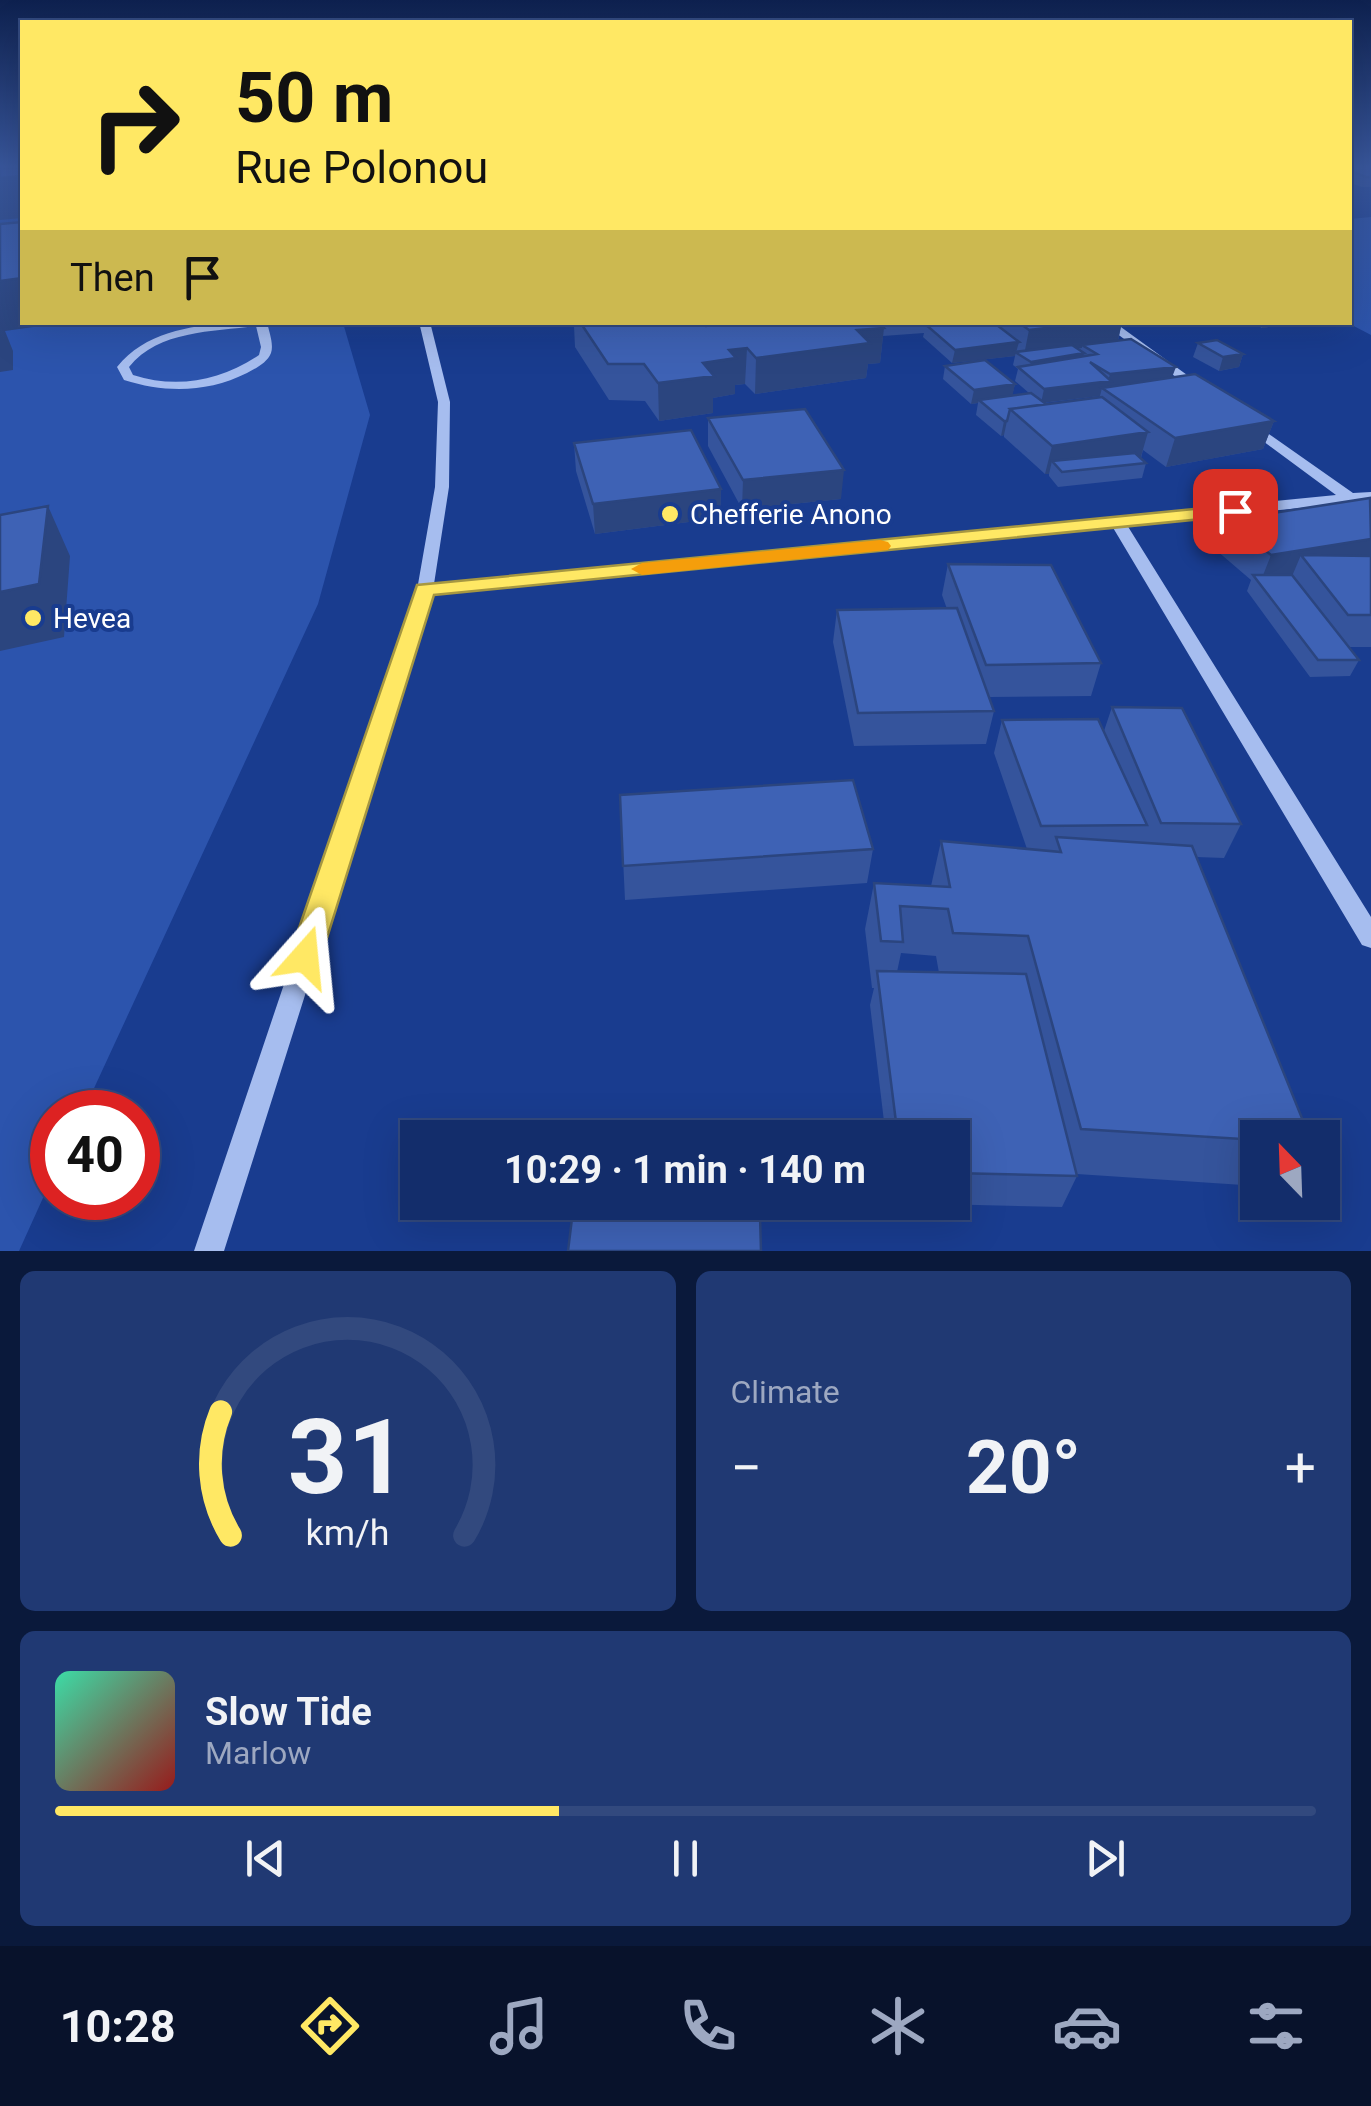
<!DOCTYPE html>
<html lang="en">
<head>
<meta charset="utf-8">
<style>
  body { margin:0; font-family:Roboto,sans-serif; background:#203973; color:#f1f3f6; height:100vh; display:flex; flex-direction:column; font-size:38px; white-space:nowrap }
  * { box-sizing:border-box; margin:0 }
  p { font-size:32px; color:#9da8c1 }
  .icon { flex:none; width:55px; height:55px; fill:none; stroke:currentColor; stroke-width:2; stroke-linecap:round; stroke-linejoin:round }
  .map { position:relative; height:1251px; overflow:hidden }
  .panel { display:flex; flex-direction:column; gap:20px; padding:20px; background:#0a193b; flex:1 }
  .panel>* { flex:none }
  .banner { position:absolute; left:20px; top:20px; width:1332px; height:305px; border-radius:0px; box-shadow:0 10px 40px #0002,0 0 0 2px #32497e; background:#ffe864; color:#111; overflow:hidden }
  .needle { width:65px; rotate:337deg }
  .controls { position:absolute; left:1240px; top:1120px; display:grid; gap:20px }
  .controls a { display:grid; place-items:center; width:100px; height:100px; border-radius:0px; background:#132d6b; box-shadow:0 10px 40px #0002,0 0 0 2px #32497e; font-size:50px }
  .speed { position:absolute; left:30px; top:1090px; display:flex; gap:20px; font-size:50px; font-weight:700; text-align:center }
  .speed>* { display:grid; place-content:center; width:130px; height:130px; border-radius:50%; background:#132d6b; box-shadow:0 10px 40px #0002,0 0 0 2px #32497e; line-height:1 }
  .speed .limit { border:15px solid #d22; background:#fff; color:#111 }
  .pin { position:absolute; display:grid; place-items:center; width:85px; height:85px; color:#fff; margin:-42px; border-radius:20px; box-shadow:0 5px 15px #0006 }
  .me { position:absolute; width:110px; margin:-55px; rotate:18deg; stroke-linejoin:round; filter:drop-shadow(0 0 8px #0008) }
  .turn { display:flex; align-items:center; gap:35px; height:210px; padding:0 50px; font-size:45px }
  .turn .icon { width:130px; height:130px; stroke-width:2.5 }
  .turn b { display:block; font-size:70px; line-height:85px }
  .then { display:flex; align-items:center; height:95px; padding:0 50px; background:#0003; gap:20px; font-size:38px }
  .big { font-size:75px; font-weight:700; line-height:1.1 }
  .panel .card { flex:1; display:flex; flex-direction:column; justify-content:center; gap:15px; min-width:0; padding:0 35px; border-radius:15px; background:#203973 }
  .panel .dial { align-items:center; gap:0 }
  .dial svg { height:260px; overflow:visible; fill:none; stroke:#32497e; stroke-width:7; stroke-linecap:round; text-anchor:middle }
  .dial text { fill:#f1f3f6; stroke:none }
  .song { display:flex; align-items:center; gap:30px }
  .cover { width:120px; height:120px; border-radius:15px; background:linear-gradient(135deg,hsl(160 70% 55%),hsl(0 70% 35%)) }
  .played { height:10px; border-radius:5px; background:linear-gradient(90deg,#ffe864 40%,#32497e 40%) }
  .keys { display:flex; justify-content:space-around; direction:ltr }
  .heat { display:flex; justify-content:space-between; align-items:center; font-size:55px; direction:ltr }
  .panel .tiles { flex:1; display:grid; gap:20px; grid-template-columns:1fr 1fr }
  .card:last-child { grid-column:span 2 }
  .trip { position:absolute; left:400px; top:1120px; width:570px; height:100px; border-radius:0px; background:#132d6b; box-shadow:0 10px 40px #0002,0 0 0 2px #32497e; font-weight:700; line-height:100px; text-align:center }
  .tabs { display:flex; height:160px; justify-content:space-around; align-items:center; background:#08122b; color:#9da8c1 }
  .tabs .icon { width:70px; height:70px }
  .tabs .current { color:#ffe864 }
  .tabs b { font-size:45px; color:#f1f3f6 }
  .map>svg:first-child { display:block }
</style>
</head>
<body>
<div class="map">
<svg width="1371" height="1251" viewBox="0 0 1371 1251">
  <rect width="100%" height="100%" fill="#193c8f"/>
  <!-- green -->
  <path fill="#2c54ad" d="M0 165H22V322L343 323 370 415 318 604 83 1112H52V1178L19 1251H0Z
    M1371 217V335L1348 323 1350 219Z"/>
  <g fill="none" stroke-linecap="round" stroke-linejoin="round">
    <!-- minor -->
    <path fill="#a6bdef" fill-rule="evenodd" d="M230 322H267C269 332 274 344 271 353 267 363 256 368 247 373 207 393 165 393 124 380L117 367C145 332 188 327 230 322ZM256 326 261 347 259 355C220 381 177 389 133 375L129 367C159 330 212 332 256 326Z
      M419 322H430L450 402 449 487 434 584 1336 495 1244 427 1242 424 1249 420 1353 493 1371 492V500L1351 503 1127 525 1371 917V948L1362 945 1112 526 432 594 224 1251H194L417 590 435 487 438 402Z
      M1101 322H1114L1205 388 1195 391Z"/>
  </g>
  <!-- wall -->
  <path fill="#35549c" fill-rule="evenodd" d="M1350 165H1371V187H1362L1350 183Z
    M572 322H702L706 326 739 322H1122L1118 341 1172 377 1274 421 1263 449 1166 467 1143 450 1141 458 1146 463 1142 478 1058 487 1049 476V474H1045L1004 437V435L1001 436 976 415 978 403 971 404 943 379 945 366 1015 384 1012 395 1029 393 1015 381 1018 369 1013 365 1015 356 952 363 923 337 924 333 883 336 880 363 868 364 866 378 755 394 745 384 735 385V394L713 398V413L659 421 645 401 609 400 575 347 574 326ZM1100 396 1099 397 1046 404 1044 403Z
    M1251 322H1305L1262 328Z
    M1198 343 1243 354 1239 367 1219 371 1193 357Z
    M708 418 841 499 742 509 708 446Z
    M574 443 721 489 720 518 595 534 576 471Z
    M1371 499V647H1349L1359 660 1350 676 1310 677 1247 591 1251 580 1216 550 1228 520Z
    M948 564 1101 663 1091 696 989 697 994 711 986 744 854 746 833 642 837 610 947 609 942 595Z
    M1112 707 1241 824 1224 858 1196 857 1258 1138V1186L1077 1174V1176L1062 1207 894 1203 952 1202V1138H886L870 1005 874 988H872L865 929 874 883 931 886 941 841 1027 849 994 753 1002 720 1104 731ZM901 953 936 956 939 973 897 972Z
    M620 795 873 849 867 883 625 900Z"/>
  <!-- shaded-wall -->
  <path fill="#2b457f" d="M0 165H22V218L0 220Z
    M0 257 22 278V322H69L5 331 13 351V370L0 372Z
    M1097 322H1122L1117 344 1082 345V348L1024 355 1029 330Z
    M1264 322H1305L1262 328Z
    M884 328 880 363 868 364 866 378 755 394 756 358 857 330Z
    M1019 342 1015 356 952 363 955 350Z
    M747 348 745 384 735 385V394L713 398V413L659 421 658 383 729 350Z
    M1084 353 1081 367 1028 375 1031 362Z
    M1243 354 1239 367 1219 371 1223 357Z
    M1176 367 1171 380 1102 388 1100 396 1041 403 1044 389 1108 381 1110 374Z
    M1015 384 1012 398 979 400 978 403 971 404 974 390Z
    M1004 421H1007L1004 435 1001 436Z
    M1274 421 1263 449 1166 467 1175 438Z
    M1148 432 1140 460 1052 461 1049 474H1045L1052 446Z
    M844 470 841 499 742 509 743 480Z
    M721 489 720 518 595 534 593 504Z
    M48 506 70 556 64 637 0 651V592Z
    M1371 539V567L1301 555 1290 581 1260 583 1271 555Z"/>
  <!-- building -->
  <path fill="#3e62b5" stroke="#2b457f" stroke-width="2.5" d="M0 165H7L5 168 22 167V176L0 178Z
    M1350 165H1371V177H1366L1350 171Z
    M22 222V278L0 281V224Z
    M580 322H702L706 326 739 322H879L884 328 857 330 870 343 756 358 747 348 729 350 736 358 703 363 714 376 658 383 644 364H608Z
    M941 322H993L1019 342 955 350 925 324Z
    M1018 322H1097L1029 330Z
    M1131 339 1176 367 1110 374 1090 362 1111 381 1044 389 1018 367 1097 354 1082 345Z
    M1217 340 1243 354 1223 357 1198 343Z
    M1072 345 1084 353 1031 362 1015 352Z
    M985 360 1015 384 974 390 945 366Z
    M1195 374 1274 421 1175 438 1102 388Z
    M1031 393 1046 404 1010 409 1007 421H1004L979 400Z
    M1102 397 1148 432 1052 446 1010 409Z
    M805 409 844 470 743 480 708 418Z
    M691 430 721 489 593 504 574 443Z
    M1135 453 1146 463 1062 472 1052 461Z
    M1370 498 1371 539 1271 555 1228 520Z
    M48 506 39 584 0 592V515Z
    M1301 555 1371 556V615H1348Z
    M948 564 1051 565 1101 663 986 665Z
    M1253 575H1292L1359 660H1318Z
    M957 608 994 711 858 713 837 610Z
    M1112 707 1182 708 1241 824 1161 823Z
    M1098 719 1147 825 1041 826 1002 720Z
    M853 780 873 849 623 866 620 795Z
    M1056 837 1192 846 1310 1138H1258V1140L1081 1129 1028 936 953 933 948 909 900 906 903 942 881 941 874 883 950 887 941 841 1061 852Z
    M877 971 1026 974 1077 1176 952 1173V1138H898Z
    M573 1210 760 1215 761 1251H568Z"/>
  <!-- sky -->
  <linearGradient id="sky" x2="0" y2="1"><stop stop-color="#0e214f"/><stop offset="0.49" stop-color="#38569b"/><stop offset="1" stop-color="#38569b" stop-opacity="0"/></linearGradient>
  <rect width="1371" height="340" fill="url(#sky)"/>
  <!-- route -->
  <path fill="#ffe864" stroke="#a69741" stroke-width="2.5" d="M1235 505 1242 507V515L434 595 321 957 316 967 305 971 293 967 289 957 417 585Z"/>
  <!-- slow -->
  <path fill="#f59e0b" d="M880 540 888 542 891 546 888 550 642 575 631 569 642 563Z"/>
  <!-- markers -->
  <g fill="#ffe864" stroke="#193c8f" stroke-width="4">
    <circle cx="670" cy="514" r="10"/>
    <circle cx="33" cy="618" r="10"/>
  </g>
  <g text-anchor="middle" stroke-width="8" stroke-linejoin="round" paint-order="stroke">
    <!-- poi labels -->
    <g font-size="28" fill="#fff" stroke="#193c8f" text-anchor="start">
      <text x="690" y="524">Chefferie Anono</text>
      <text x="53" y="628">Hevea</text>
    </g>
  </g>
</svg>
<div class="controls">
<a><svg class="needle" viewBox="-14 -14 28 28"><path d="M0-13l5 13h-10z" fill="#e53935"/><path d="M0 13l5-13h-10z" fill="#9da8c1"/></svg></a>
</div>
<div class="speed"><div class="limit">40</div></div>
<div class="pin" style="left:1235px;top:511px;background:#d93025"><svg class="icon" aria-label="arrive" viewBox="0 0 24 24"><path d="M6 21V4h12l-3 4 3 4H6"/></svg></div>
<svg class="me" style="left:305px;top:957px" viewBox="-20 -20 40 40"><path d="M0-17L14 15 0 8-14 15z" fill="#ffe864" stroke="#fff" stroke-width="4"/></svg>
<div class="trip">10:29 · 1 min · 140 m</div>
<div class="banner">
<div class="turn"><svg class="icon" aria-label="right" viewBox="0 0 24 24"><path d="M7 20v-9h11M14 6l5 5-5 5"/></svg><div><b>50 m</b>Rue Polonou</div></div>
<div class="then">Then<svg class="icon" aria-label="arrive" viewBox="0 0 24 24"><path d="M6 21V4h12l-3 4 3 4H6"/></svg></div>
</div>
</div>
<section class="panel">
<div class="tiles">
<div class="card dial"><svg viewBox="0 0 100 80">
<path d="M14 69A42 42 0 1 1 86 69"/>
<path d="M14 69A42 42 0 0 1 11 31" stroke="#ffe864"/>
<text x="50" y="56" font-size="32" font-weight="700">31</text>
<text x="50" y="72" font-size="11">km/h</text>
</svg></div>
<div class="card"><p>Climate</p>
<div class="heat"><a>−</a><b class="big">20°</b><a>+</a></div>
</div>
<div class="card">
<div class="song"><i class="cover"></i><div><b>Slow Tide</b><p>Marlow</p></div></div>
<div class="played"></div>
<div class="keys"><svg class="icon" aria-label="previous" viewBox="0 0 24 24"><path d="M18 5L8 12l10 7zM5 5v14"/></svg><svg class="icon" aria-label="pause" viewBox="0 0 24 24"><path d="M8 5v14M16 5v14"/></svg><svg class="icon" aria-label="next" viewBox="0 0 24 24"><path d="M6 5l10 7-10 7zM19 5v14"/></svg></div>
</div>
</div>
</section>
<nav class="tabs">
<b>10:28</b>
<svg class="icon current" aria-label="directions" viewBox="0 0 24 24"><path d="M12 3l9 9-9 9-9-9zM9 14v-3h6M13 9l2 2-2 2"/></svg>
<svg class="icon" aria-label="music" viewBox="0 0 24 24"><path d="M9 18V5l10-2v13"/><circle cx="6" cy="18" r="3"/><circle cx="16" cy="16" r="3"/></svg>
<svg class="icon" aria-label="phone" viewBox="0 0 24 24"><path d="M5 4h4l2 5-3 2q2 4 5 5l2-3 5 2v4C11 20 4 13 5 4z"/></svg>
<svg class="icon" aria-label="climate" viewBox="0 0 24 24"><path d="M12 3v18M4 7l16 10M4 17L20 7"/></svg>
<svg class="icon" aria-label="car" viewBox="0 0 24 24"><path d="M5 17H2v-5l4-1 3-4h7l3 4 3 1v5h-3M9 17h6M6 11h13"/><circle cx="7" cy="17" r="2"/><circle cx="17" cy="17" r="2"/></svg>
<svg class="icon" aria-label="filters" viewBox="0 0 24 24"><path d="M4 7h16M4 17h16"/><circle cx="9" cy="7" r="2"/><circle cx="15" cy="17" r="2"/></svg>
</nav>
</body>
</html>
